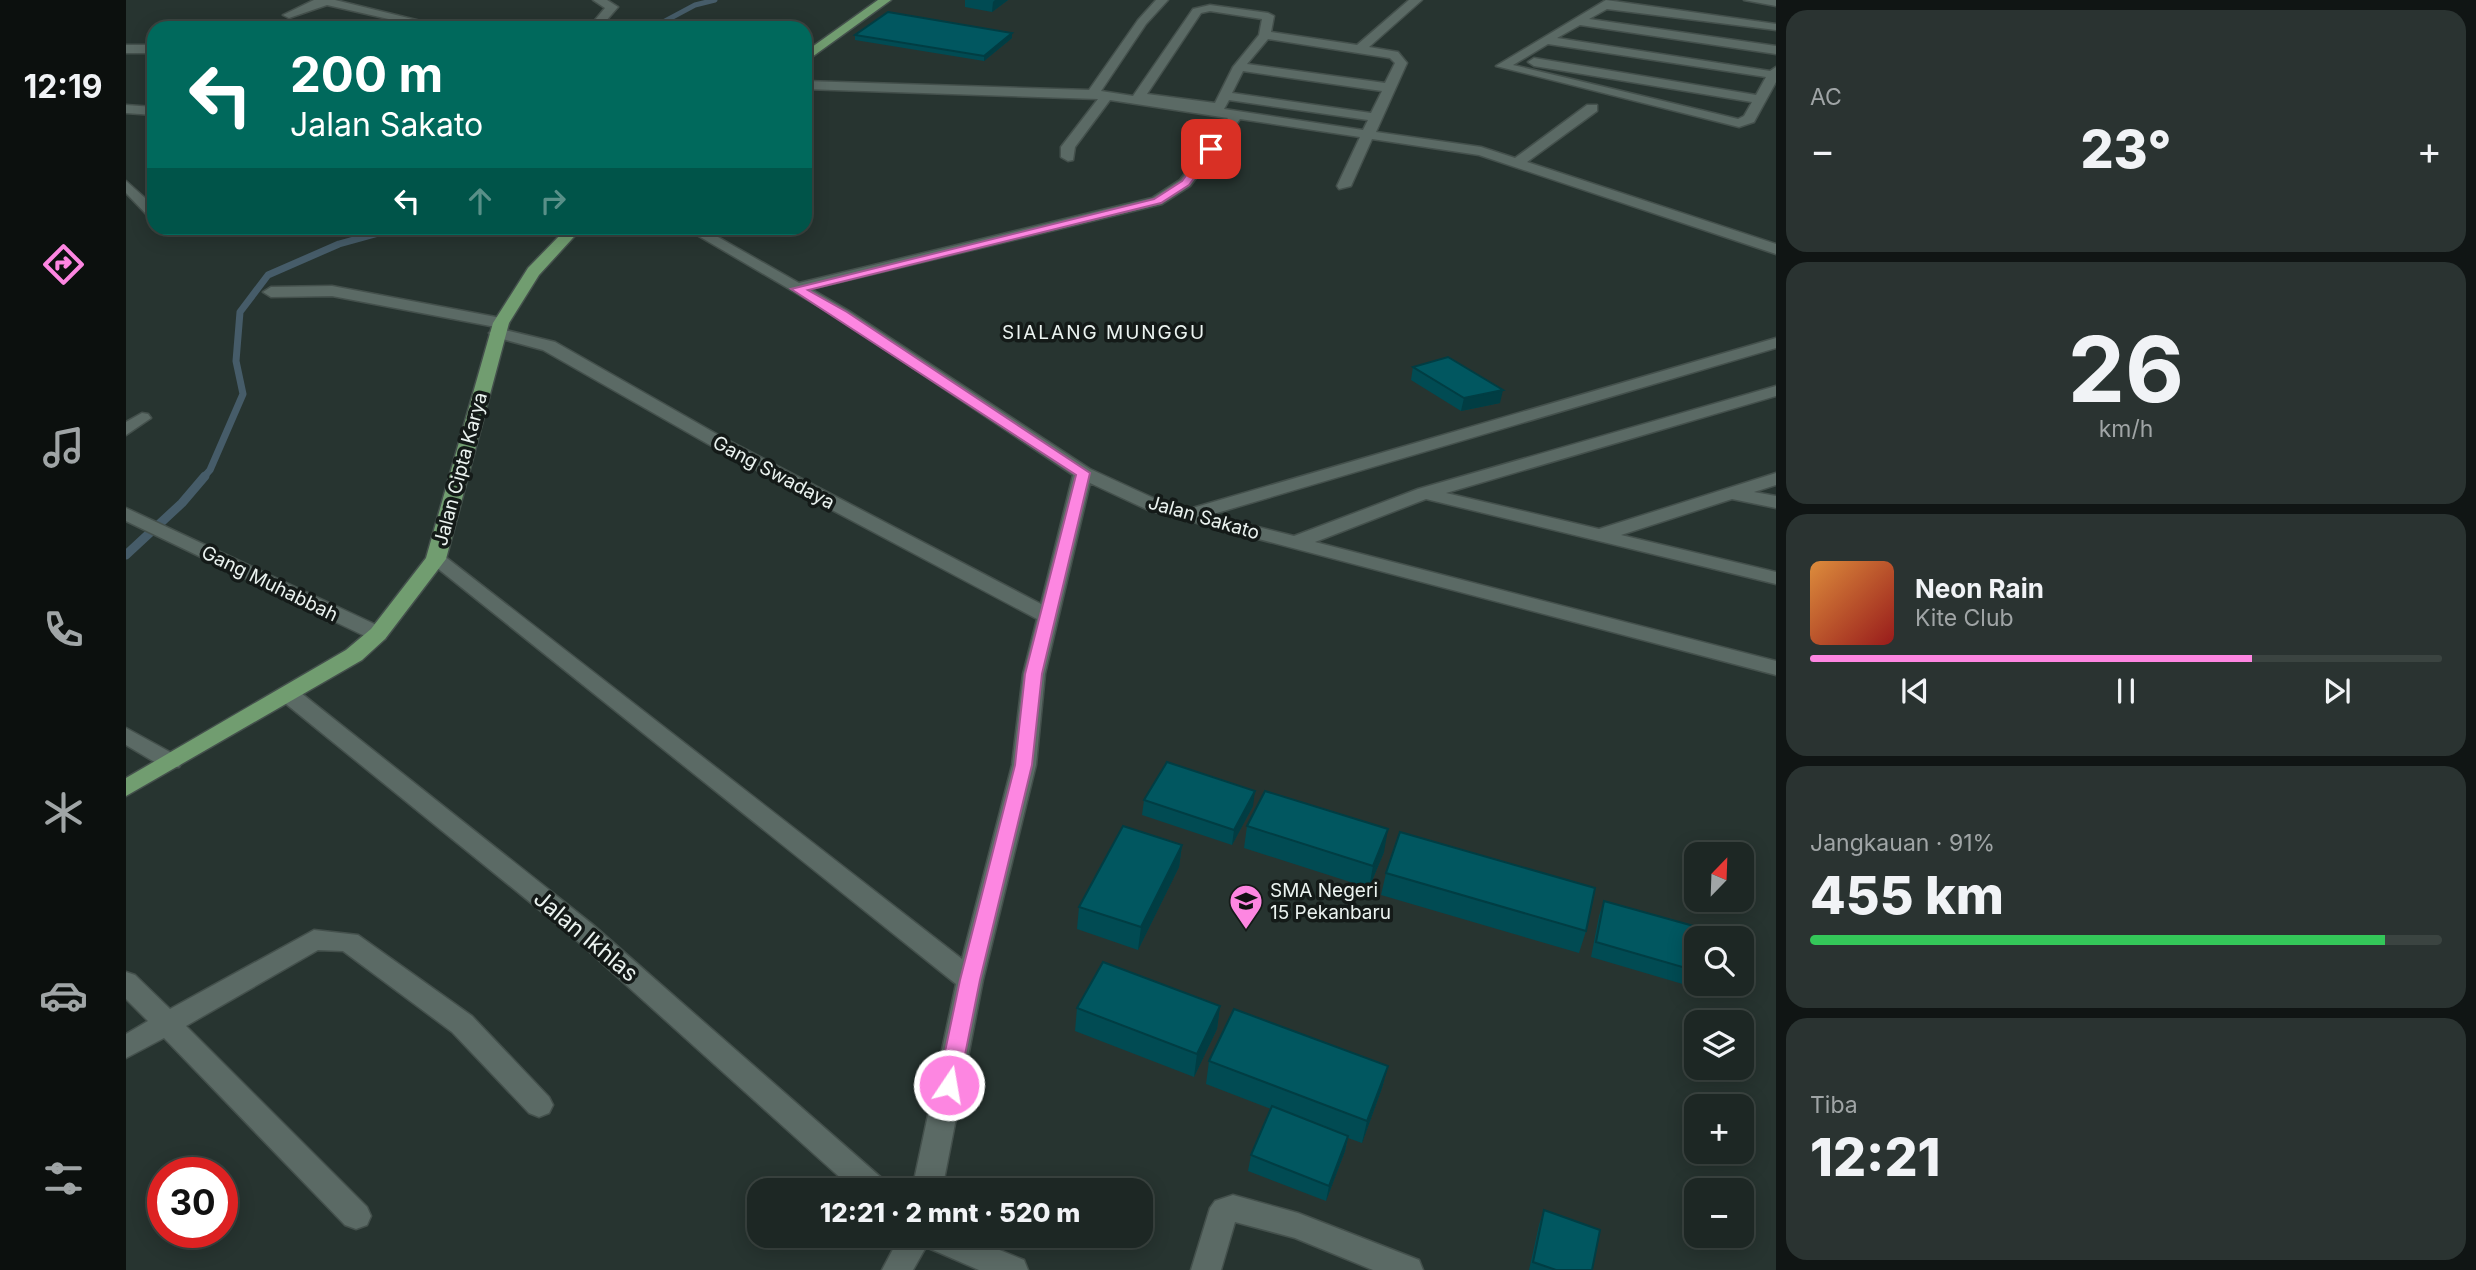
<!DOCTYPE html>
<html lang="id">
<head>
<meta charset="utf-8">
<style>
  body { margin:0; font-family:Inter,sans-serif; background:#2a3331; color:#f1f3f6; height:100vh; display:flex; flex-direction:column; font-size:26px; white-space:nowrap }
  * { box-sizing:border-box; margin:0 }
  p { font-size:23px; color:#a0a5a6 }
  .icon { flex:none; width:38px; height:38px; fill:none; stroke:currentColor; stroke-width:2; stroke-linecap:round; stroke-linejoin:round }
  .map { position:relative; flex:1; overflow:hidden }
  .panel { display:flex; flex-direction:column; gap:10px; padding:10px; background:#101514; width:700px }
  .panel>* { flex:none }
  .banner { position:absolute; left:21px; top:21px; width:665px; height:214px; border-radius:21px; box-shadow:0 4px 18px #0003,0 0 0 2px #3b4441; background:#00695c; color:#fff; overflow:hidden }
  .needle { width:46px; rotate:23deg }
  .buttons { position:absolute; left:1558px; top:842px; display:grid; gap:14px }
  .buttons a { display:grid; place-items:center; width:70px; height:70px; border-radius:14px; background:#1d2724; box-shadow:0 4px 18px #0003,0 0 0 2px #3b4441; font-size:35px }
  .speed { position:absolute; left:21px; top:1157px; display:flex; gap:14px; font-size:35px; font-weight:700; text-align:center }
  .speed>* { display:grid; place-content:center; width:91px; height:91px; border-radius:50%; background:#1d2724; box-shadow:0 4px 18px #0003,0 0 0 2px #3b4441; line-height:1 }
  .speed .limit { border:10px solid #d22; background:#fff; color:#111 }
  .pin { position:absolute; display:grid; place-items:center; width:60px; height:60px; color:#fff; margin:-30px; border-radius:14px; box-shadow:0 4px 10px #0006 }
  .me { position:absolute; width:77px; margin:-38px; rotate:12deg; stroke-linejoin:round; filter:drop-shadow(0 0 5px #0008) }
  .turn { display:flex; align-items:center; gap:24px; height:147px; padding:0 28px; font-size:32px }
  .turn .icon { width:91px; height:91px; stroke-width:2.5 }
  .turn b { display:block; font-size:49px; line-height:60px }
  .lanes { display:flex; align-items:center; height:66px; padding:0 28px; background:#0003; justify-content:center; gap:35px; direction:ltr }
  .lanes .off { opacity:.35 }
  .big { font-size:52px; font-weight:800; line-height:1.1 }
  .panel .widget { flex:1; display:flex; flex-direction:column; justify-content:center; gap:10px; min-width:0; padding:0 24px; border-radius:21px; background:#2a3331 }
  .panel .dial { align-items:center; gap:0 }
  .dial b { font-size:91px; line-height:1 }
  .song { display:flex; align-items:center; gap:21px }
  .cover { width:84px; height:84px; border-radius:10px; background:linear-gradient(135deg,hsl(30 70% 55%),hsl(0 70% 35%)) }
  .played { height:7px; border-radius:4px; background:linear-gradient(90deg,#fd86e1 70%,#3b4441 70%) }
  .keys { display:flex; justify-content:space-around; direction:ltr }
  .heat { display:flex; justify-content:space-between; align-items:center; font-size:38px; direction:ltr }
  .charge { height:10px; border-radius:5px; background:linear-gradient(90deg,#34c759 91%,#3b4441 0) }
  .trip { position:absolute; left:621px; top:1178px; width:406px; height:70px; border-radius:21px; background:#1d2724; box-shadow:0 4px 18px #0003,0 0 0 2px #3b4441; font-weight:800; line-height:70px; text-align:center }
  main { display:flex; flex:1; min-height:0 }
  .tabs { display:flex; flex-direction:column; width:126px; justify-content:space-around; align-items:center; background:#0c100e; color:#a0a5a6 }
  .tabs .icon { width:49px; height:49px }
  .tabs .selected { color:#fd86e1 }
  .tabs b { font-size:32px; color:#f1f3f6 }
  .map>svg:first-child { display:block }
</style>
</head>
<body>
<main>
<nav class="tabs">
<b>12:19</b>
<svg class="icon selected" aria-label="directions" viewBox="0 0 24 24"><path d="M12 3l9 9-9 9-9-9zM9 14v-3h6M13 9l2 2-2 2"/></svg>
<svg class="icon" aria-label="music" viewBox="0 0 24 24"><path d="M9 18V5l10-2v13"/><circle cx="6" cy="18" r="3"/><circle cx="16" cy="16" r="3"/></svg>
<svg class="icon" aria-label="phone" viewBox="0 0 24 24"><path d="M5 4h4l2 5-3 2q2 4 5 5l2-3 5 2v4C11 20 4 13 5 4z"/></svg>
<svg class="icon" aria-label="climate" viewBox="0 0 24 24"><path d="M12 3v18M4 7l16 10M4 17L20 7"/></svg>
<svg class="icon" aria-label="car" viewBox="0 0 24 24"><path d="M5 17H2v-5l4-1 3-4h7l3 4 3 1v5h-3M9 17h6M6 11h13"/><circle cx="7" cy="17" r="2"/><circle cx="17" cy="17" r="2"/></svg>
<svg class="icon" aria-label="filters" viewBox="0 0 24 24"><path d="M4 7h16M4 17h16"/><circle cx="9" cy="7" r="2"/><circle cx="15" cy="17" r="2"/></svg>
</nav>
<div class="map">
<svg width="1650" height="1270" viewBox="0 0 1650 1270">
  <rect width="100%" height="100%" fill="#273430"/>
  <g fill="none" stroke-linecap="round" stroke-linejoin="round">
    <!-- stream-far2 -->
    <path stroke="#465c69" stroke-width="5" d="M526 28 569 5 589 0"/>
    <!-- stream-far1 -->
    <path stroke="#465c69" stroke-width="7" d="M77 478 84 470 117 394 110 361 114 312 142 275 213 244 271 228"/>
    <!-- stream -->
    <path stroke="#465c69" stroke-width="9" d="M0 555 56 503 79 476"/>
    <defs>
      <path id="street" d="M188 0H209L323 28H302L201 5 163 18 157 15Z
        M467 0H481L492 7 479 22 469 20 479 8Z
        M1030 0H1042L1020 24 975 91 1007 96 1067 9 1084 5 1142 13 1148 16 1145 32 1231 45 1283 0H1296L1243 47 1272 52 1281 63 1250 132 1355 147 1389 158 1461 105H1471V111L1401 162 1650 244V254L1353 155 1246 139 1225 186 1213 189 1211 186 1234 137 1114 119 1064 186 1036 204 685 289 723 311 964 469 1036 502 1063 509 1650 338V348L1084 515 1168 536 1292 489 1650 386V396L1320 493 1473 529 1650 473V485L1628 492 1650 496V508L1606 499 1495 535 1650 572V584L1300 499 1189 542 1650 661V675L1022 510 964 483 919 674 910 765 857 980 816 1190H786L830 984 300 559 303 555H317L836 959 886 765 897 674 911 619 582 444 417 350 365 336 363 333 371 328 429 342 594 436 915 604 947 475 711 317 559 228H576L673 283 1026 198 1054 180 1102 118 984 100 949 147 947 160 942 161 935 157V147L972 99 679 89V81L963 90 1012 20ZM1084 11 1136 19 1133 35 1107 67 1089 103 1021 94 1075 13ZM1142 39 1264 58 1269 63 1259 83 1121 64ZM1117 71 1256 91 1245 113 1106 93ZM1103 100 1242 120 1237 130 1098 109Z
        M1480 0 1650 24V30L1481 9 1463 19 1650 46V54L1454 25 1431 38 1644 71 1650 67V82L1628 122 1613 127 1370 66ZM1422 44 1640 77 1630 95 1408 58 1402 62 1408 66 1626 102 1618 116 1612 119 1387 65Z
        M1618 0H1650V6Z
        M103 23 107 24V28H92Z
        M563 24 568 28H555Z
        M0 45H28V53H0Z
        M0 105 28 107V115L0 113Z
        M0 181 28 206V218L23 217 0 193Z
        M206 286 375 318 383 323 375 328 206 296 145 297 137 292 145 287Z
        M16 413 22 414 25 418 0 435V422Z
        M0 508 259 629 262 634 259 639H245L0 521Z
        M162 687 170 689 466 924 759 1181 764 1190H728L448 938 154 699 151 694 154 689Z
        M0 728 53 757 56 762 53 767H37L0 745Z
        M188 930 232 935 346 1016 423 1097 427 1105 423 1113 413 1117 403 1113 326 1032 217 951 192 950 60 1026 241 1207 245 1216 241 1225 230 1229 219 1225 38 1038 0 1058V1034L22 1021 0 999V972L9 975 44 1009Z
        M1107 1195 1172 1213 1293 1260 1297 1270H1247L1169 1238 1109 1222 1095 1270H1065L1084 1208 1089 1201Z
        M774 1236H839L898 1260 902 1270H853L800 1247 787 1270H756Z"/>
      <path id="primary" d="M752 0H765L679 62V52Z
        M441 228H456L413 275 383 323 320 559 259 639 236 660 0 796V778L220 650 245 629 300 558 367 323 402 268Z"/>
    </defs>
    <!-- street casing -->
    <use href="#street" stroke="#44504c" stroke-width="3"/>
    <!-- primary casing -->
    <use href="#primary" stroke="#44504c" stroke-width="3"/>
    <!-- street -->
    <use href="#street" fill="#5b6a65" fill-rule="evenodd"/>
    <!-- primary -->
    <use href="#primary" fill="#719d70" fill-rule="evenodd"/>
  </g>
  <!-- wall -->
  <path fill="#014b53" d="M837 0H882L866 12 839 7V0Z
    M729 35 886 38 858 61 729 40Z
    M1287 367 1374 403 1335 411 1285 380Z
    M1018 800 1127 806 1106 845 1016 815Z
    M1121 826 1258 852 1243 888 1118 848Z
    M1056 845 1053 867 1012 950 951 929 953 907Z
    M1260 873 1460 931 1453 953 1255 895Z
    M1478 901 1570 938V984H1580L1577 990 1465 957 1473 916Z
    M1094 1006 1091 1029 1068 1077 949 1031 951 1008Z
    M1083 1061 1262 1066 1256 1088 1236 1143 1222 1138 1219 1151 1200 1201 1122 1171 1125 1155 1145 1109 1080 1084Z
    M1418 1210 1466 1270H1403L1413 1225Z"/>
  <!-- shaded-wall -->
  <path fill="#013d43" d="M869 0H882L866 12 867 2Z
    M886 33V38L858 61V56Z
    M1377 390 1374 403 1335 411 1338 398Z
    M1129 791 1127 806 1106 845 1108 830Z
    M1262 829 1258 852 1243 888 1247 866Z
    M1056 845 1053 867 1012 950 1015 927Z
    M1094 1006 1091 1029 1068 1077 1071 1054Z
    M1262 1066 1256 1088 1236 1143 1241 1121Z
    M1222 1136 1219 1151 1200 1201 1203 1186Z"/>
  <!-- building -->
  <path fill="#015760" stroke="#013d43" stroke-width="2" d="M762 12 886 33 858 56 729 35Z
    M1322 357 1377 390 1338 398 1287 367Z
    M1041 762 1129 791 1108 830 1018 800Z
    M1139 791 1262 829 1247 866 1121 826Z
    M997 826 1056 845 1015 927 953 907Z
    M1274 832 1469 888 1460 931 1260 873Z
    M1478 901 1589 932 1588 938H1570V971L1470 942Z
    M977 962 1094 1006 1071 1054 951 1008Z
    M1108 1009 1262 1066 1241 1121 1083 1061Z
    M1146 1106 1222 1136 1203 1186 1125 1155Z
    M1418 1210 1474 1230 1466 1270H1430L1407 1262Z"/>
  <!-- route -->
  <path fill="#fd86e1" stroke="#a45792" stroke-width="2" d="M1081 147 1090 149 1063 185 1035 203 682 290 721 312 964 473 916 674 906 765 854 980 833 1085 830 1091 823 1094 815 1091 812 1085 834 980 889 765 899 674 950 475 665 289 1028 199 1056 181Z"/>
  <!-- icons -->
  <defs>
    <symbol id="school-pin" viewBox="-11 -11 22 30"><path d="M0 17L-7.5 6A9.5 9.5 0 1 1 7.5 6Z" fill="#fd86e1" stroke="#141a18"/><path d="M0-5L7-2L0 1L-7-2ZM-4 1L0 2.5L4 1V4Q0 6-4 4Z" fill="#111"/></symbol>
  </defs>
  <g fill-rule="evenodd">
    <use href="#school-pin" x="1101" y="882" width="38" height="52"/>
  </g>
  <g text-anchor="middle" stroke-width="7" stroke-linejoin="round" paint-order="stroke">
    <!-- far-quarter labels -->
    <g font-size="19" letter-spacing="2" fill="#ebf3f0" stroke="#141a18">
      <text x="978" y="339">SIALANG MUNGGU</text>
    </g>
    <!-- street labels -->
    <g font-size="19" fill="#ebf3f0" stroke="#141a18">
      <text transform="translate(334 469) rotate(-75)" y="7">Jalan Cipta Karya</text>
      <text transform="translate(648 472) rotate(28)" y="7">Gang Swadaya</text>
      <text transform="translate(1078 517) rotate(16)" y="7">Jalan Sakato</text>
      <text transform="translate(144 583) rotate(26)" y="7">Gang Muhabbah</text>
    </g>
    <!-- poi labels -->
    <g font-size="19" fill="#ebf3f0" stroke="#141a18" text-anchor="start">
      <text x="1144" y="897">SMA Negeri<tspan x="1144" dy="22">15 Pekanbaru</tspan></text>
    </g>
    <!-- near-street labels -->
    <g font-size="23" fill="#ebf3f0" stroke="#141a18">
      <text transform="translate(460 936) rotate(40)" y="8">Jalan Ikhlas</text>
    </g>
  </g>
</svg>
<div class="buttons">
<a><svg class="needle" viewBox="-14 -14 28 28"><path d="M0-13l5 13h-10z" fill="#e53935"/><path d="M0 13l5-13h-10z" fill="#a0a5a6"/></svg></a>
<a><svg class="icon" aria-label="search" viewBox="0 0 24 24"><circle cx="10" cy="10" r="6"/><path d="M15 15l6 6"/></svg></a>
<a><svg class="icon" aria-label="layers" viewBox="0 0 24 24"><path d="M12 4l9 5-9 5-9-5zM3 14l9 5 9-5"/></svg></a>
<a>+</a>
<a>−</a>
</div>
<div class="speed"><div class="limit">30</div></div>
<div class="pin" style="left:1085px;top:149px;background:#d93025"><svg class="icon" aria-label="arrive" viewBox="0 0 24 24"><path d="M6 21V4h12l-3 4 3 4H6"/></svg></div>
<svg class="me" style="left:823px;top:1085px" viewBox="-20 -20 40 40"><circle r="17" fill="#fd86e1" stroke="#fff" stroke-width="3"/><path d="M0-11L8 9 0 5-8 9z" fill="#fff"/></svg>
<div class="trip">12:21 · 2 mnt · 520 m</div>
<div class="banner">
<div class="turn"><svg class="icon" aria-label="left" viewBox="0 0 24 24"><path d="M17 20v-9H6M10 6l-5 5 5 5"/></svg><div><b>200 m</b>Jalan Sakato</div></div>
<div class="lanes"><svg class="icon" aria-label="left" viewBox="0 0 24 24"><path d="M17 20v-9H6M10 6l-5 5 5 5"/></svg><svg class="icon off" aria-label="ahead" viewBox="0 0 24 24"><path d="M12 20V5M6 11l6-6 6 6"/></svg><svg class="icon off" aria-label="right" viewBox="0 0 24 24"><path d="M7 20v-9h11M14 6l5 5-5 5"/></svg></div>
</div>
</div>
<section class="panel">
<div class="widget"><p>AC</p>
<div class="heat"><a>−</a><b class="big">23°</b><a>+</a></div>
</div>
<div class="widget dial"><b>26</b><p>km/h</p></div>
<div class="widget">
<div class="song"><i class="cover"></i><div><b>Neon Rain</b><p>Kite Club</p></div></div>
<div class="played"></div>
<div class="keys"><svg class="icon" aria-label="previous" viewBox="0 0 24 24"><path d="M18 5L8 12l10 7zM5 5v14"/></svg><svg class="icon" aria-label="pause" viewBox="0 0 24 24"><path d="M8 5v14M16 5v14"/></svg><svg class="icon" aria-label="next" viewBox="0 0 24 24"><path d="M6 5l10 7-10 7zM19 5v14"/></svg></div>
</div>
<div class="widget"><p>Jangkauan · 91%</p><b class="big">455 km</b><div class="charge"></div></div>
<div class="widget"><p>Tiba</p><b class="big">12:21</b></div>
</section>
</main>
</body>
</html>
